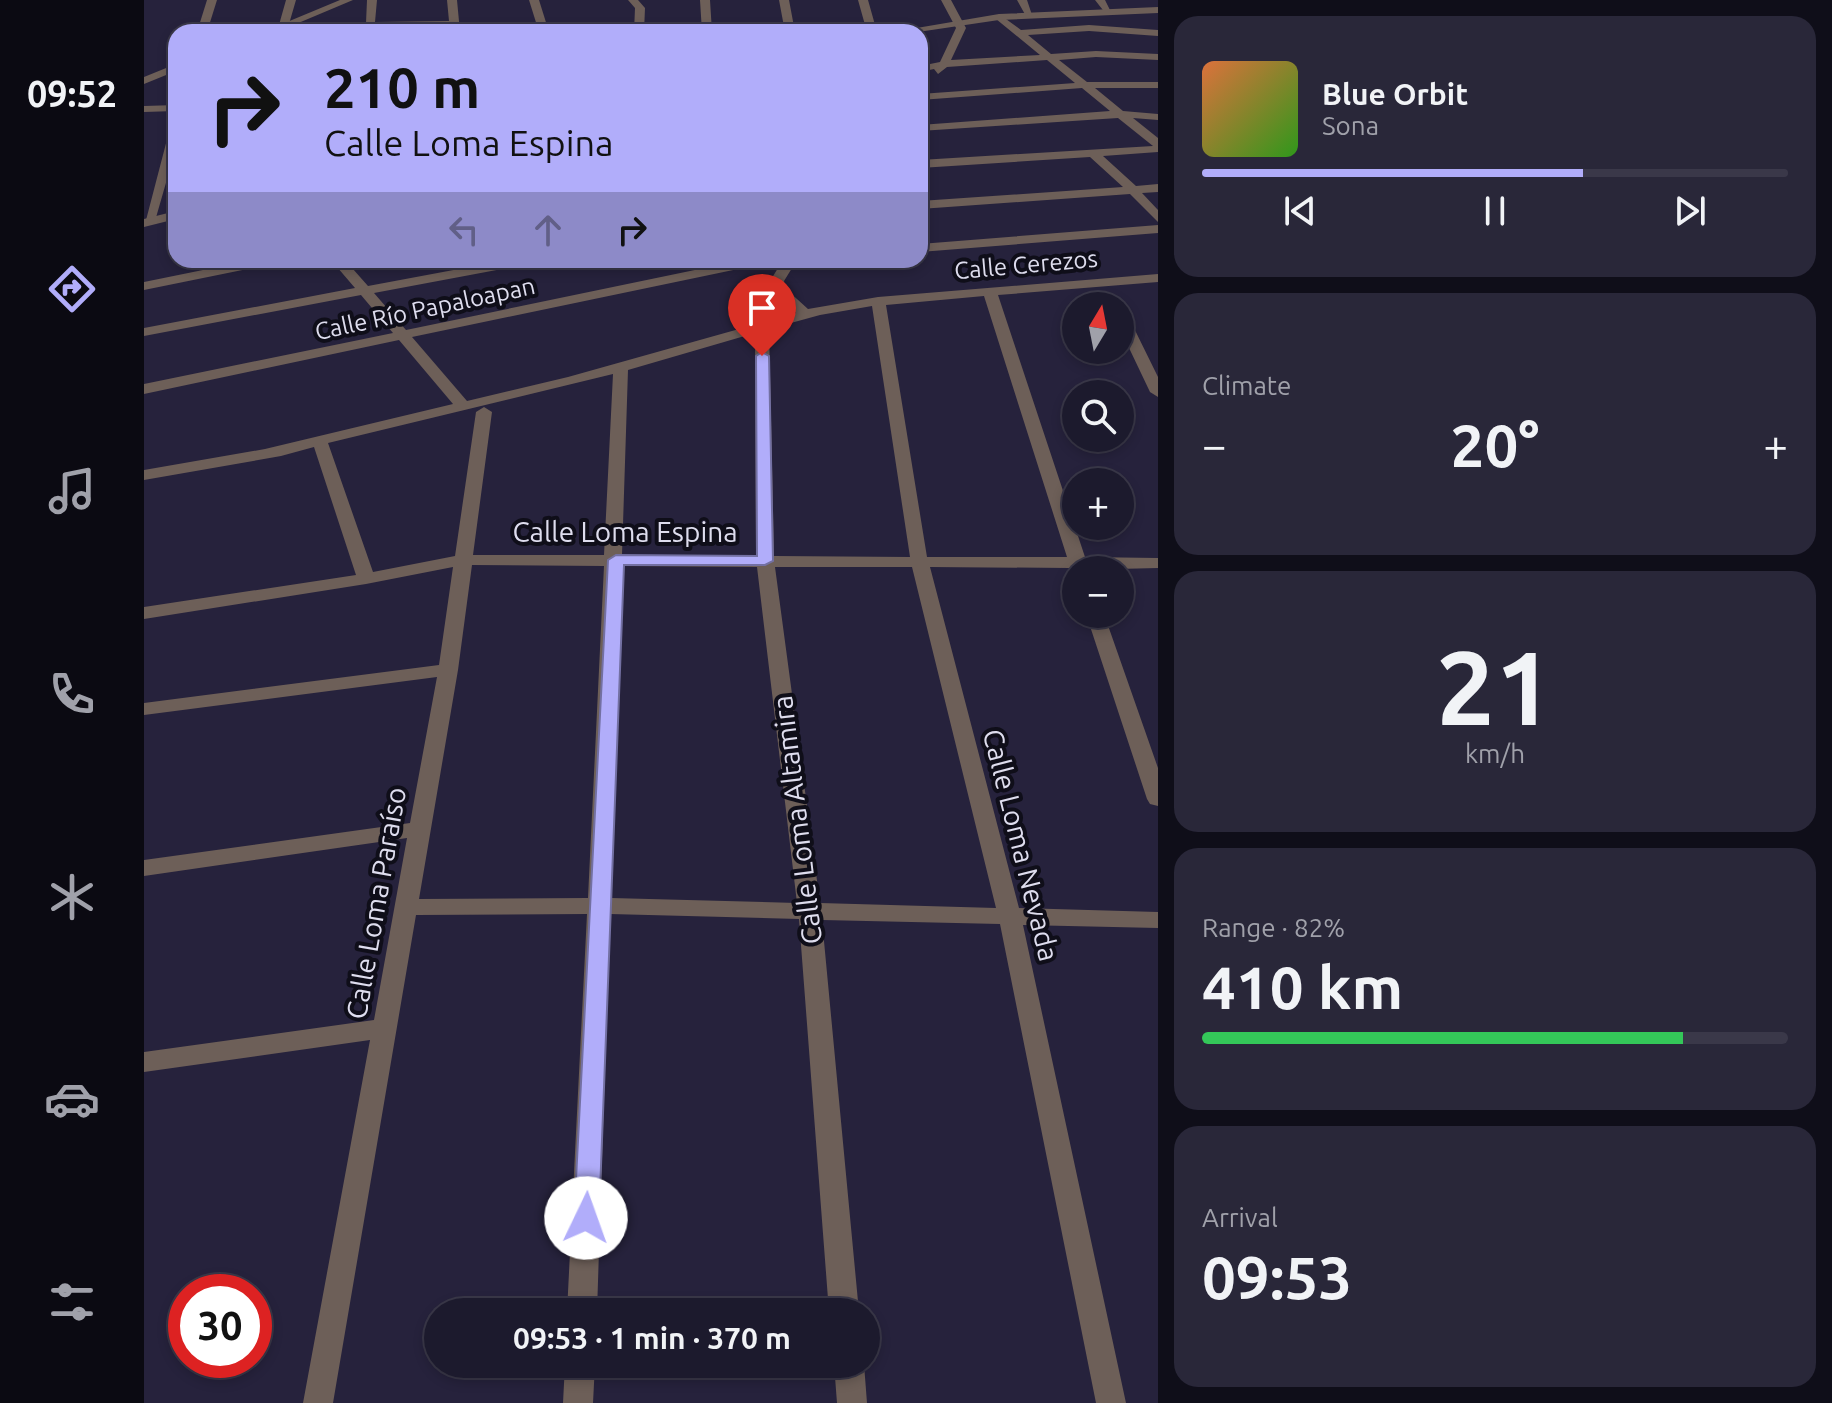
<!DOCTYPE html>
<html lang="en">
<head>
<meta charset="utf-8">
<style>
  body { margin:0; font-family:Ubuntu,sans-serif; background:#292739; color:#f1f3f6; height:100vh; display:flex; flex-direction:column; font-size:30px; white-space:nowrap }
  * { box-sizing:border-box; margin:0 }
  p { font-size:26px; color:#a0a1aa }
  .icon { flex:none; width:44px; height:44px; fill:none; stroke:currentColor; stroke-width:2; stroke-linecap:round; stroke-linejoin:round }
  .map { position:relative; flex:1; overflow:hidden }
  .sheet { display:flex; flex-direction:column; gap:16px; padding:16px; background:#0f0e19; width:674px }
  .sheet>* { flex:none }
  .top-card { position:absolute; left:24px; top:24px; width:760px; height:244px; border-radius:24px; box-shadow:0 4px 12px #0003,0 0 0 2px #3a3849; background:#b1adfa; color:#111; overflow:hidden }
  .needle { width:52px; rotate:10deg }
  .controls { position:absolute; left:918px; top:292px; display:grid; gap:16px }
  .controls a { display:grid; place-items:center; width:72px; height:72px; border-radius:50%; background:#1c1a2d; box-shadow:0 4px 12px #0003,0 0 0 2px #3a3849; font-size:40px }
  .speed { position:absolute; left:24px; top:1274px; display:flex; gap:16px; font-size:40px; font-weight:700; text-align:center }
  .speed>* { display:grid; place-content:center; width:104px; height:104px; border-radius:50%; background:#1c1a2d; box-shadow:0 4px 12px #0003,0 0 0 2px #3a3849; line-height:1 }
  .speed .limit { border:12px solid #d22; background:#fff; color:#111 }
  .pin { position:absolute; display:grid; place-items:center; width:68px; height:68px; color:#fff; margin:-82px -34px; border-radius:50% 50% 50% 0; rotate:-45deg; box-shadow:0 0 8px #0007 }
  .pin .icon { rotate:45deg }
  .me { position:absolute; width:88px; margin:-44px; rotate:3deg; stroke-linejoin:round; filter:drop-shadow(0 0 6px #0008) }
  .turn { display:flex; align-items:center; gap:28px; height:168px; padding:0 24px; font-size:36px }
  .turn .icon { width:104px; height:104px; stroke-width:2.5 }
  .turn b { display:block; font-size:56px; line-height:68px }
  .lanes { display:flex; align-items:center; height:76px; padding:0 24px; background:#0003; justify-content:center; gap:40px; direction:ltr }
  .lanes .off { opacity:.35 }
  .big { font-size:60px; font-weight:600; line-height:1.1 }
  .sheet .card { flex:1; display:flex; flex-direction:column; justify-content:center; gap:12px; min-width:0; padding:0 28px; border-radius:24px; background:#292739 }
  .sheet .dial { align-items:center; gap:0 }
  .dial b { font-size:104px; line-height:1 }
  .song { display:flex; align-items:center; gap:24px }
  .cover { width:96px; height:96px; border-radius:12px; background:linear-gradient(135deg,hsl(20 70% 55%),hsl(110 70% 35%)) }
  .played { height:8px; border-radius:4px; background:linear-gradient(90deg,#b1adfa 65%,#3a3849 65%) }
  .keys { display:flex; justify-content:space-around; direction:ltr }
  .heat { display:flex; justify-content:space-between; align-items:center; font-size:44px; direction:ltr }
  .charge { height:12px; border-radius:6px; background:linear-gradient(90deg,#34c759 82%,#3a3849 0) }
  .trip { position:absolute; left:280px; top:1298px; width:456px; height:80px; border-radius:40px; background:#1c1a2d; box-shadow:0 4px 12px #0003,0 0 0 2px #3a3849; font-weight:600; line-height:80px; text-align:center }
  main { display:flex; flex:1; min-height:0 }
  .dock { display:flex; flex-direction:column; width:144px; justify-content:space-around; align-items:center; background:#0b0a12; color:#a0a1aa }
  .dock .icon { width:56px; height:56px }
  .dock .on { color:#b1adfa }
  .dock b { font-size:36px; color:#f1f3f6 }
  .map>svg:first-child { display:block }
</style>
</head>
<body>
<main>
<nav class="dock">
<b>09:52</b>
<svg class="icon on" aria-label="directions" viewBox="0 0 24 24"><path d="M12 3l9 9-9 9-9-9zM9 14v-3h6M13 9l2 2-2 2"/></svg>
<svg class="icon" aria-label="music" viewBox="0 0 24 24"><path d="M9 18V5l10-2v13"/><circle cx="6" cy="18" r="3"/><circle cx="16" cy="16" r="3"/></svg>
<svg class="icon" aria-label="phone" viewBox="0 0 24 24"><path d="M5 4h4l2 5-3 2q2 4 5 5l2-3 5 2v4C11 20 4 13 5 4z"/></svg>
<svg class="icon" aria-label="climate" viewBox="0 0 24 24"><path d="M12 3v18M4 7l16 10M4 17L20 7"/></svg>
<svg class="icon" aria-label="car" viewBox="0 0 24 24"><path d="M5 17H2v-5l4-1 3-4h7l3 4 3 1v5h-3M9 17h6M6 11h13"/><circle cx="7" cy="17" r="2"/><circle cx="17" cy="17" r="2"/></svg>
<svg class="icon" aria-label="filters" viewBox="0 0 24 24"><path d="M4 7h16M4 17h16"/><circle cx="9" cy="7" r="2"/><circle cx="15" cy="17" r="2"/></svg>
</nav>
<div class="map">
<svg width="1014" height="1403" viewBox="0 0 1014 1403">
  <rect width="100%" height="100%" fill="#26223c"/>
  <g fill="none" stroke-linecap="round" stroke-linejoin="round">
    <!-- minor -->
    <path fill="#6d5f58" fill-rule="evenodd" d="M63 0H73L63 32H53Z
      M142 0H152L145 24 222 23 223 0H233L231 22 305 21 303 0H313L316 32H306V27L231 28V32H221V28L133 32Z
      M385 0H395L405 32H395Z
      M484 0H494L501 8 500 32H490L491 8Z
      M556 0H566L568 32H558Z
      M635 0H645L651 32H641Z
      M714 0H724L733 32H723Z
      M797 0H807L822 28 807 60 896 55 852 19 855 14 877 30 945 25 1014 30V36L945 31 884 35 907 54 952 51 1014 54V60L952 57 915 60 943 82H1014V88H951L979 111 1014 114V120L989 118 1014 138V152L959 156 992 186 1014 184V192L998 193 1014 210V222L986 194 776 209V201L979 187 946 157 776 168V160L1009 146 974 118 776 131V125L966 111 938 88 776 100V94L931 83 903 60 803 67 794 74 790 69 776 72V66L796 62 812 28Z
      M873 0H883L889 18H883Z
      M951 0H961L968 14H962Z
      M32 105V111L0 112V106Z
      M32 125V148L11 221 1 224 26 128Z
      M1014 225V233L776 252V244Z
      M108 260H135L128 264 0 290V282Z
      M187 260H201L224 286 363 260H391L384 264 230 293 262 330 599 260H625L618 264 268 337 323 401 424 377 652 313 631 294 626 281 639 260H653L640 281 642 289 664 309 734 297 1014 274V282L854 295 941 557 1014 558V568L932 570V574L926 568 786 567 875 908 1014 912V928L879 925 982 1403H952L856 924 678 920 715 1312H685L655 919 466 914 453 1312H423L443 914 272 915 189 1403H159L226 1040 0 1072V1052L230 1020 263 838 0 876V860L266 823 293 677 0 715V703L295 665 309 567 222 584 0 619V607L212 575 170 447 137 456 0 480V470L121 449 309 404 255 340 0 394V384L249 333 217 295 0 336V328L211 288ZM840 296 923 557H783L742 305ZM728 306 766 557 630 556 625 329 676 315ZM611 333 612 556 478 555 484 370ZM469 374 460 555H329L348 412 340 407 332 412 311 556 229 572 184 443ZM328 565 460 566 444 898 275 899 314 670ZM478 566 613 567 653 903 467 898ZM631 567H768L852 908 676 903Z
      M976 310 983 314 1014 377V397L1006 392 976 329Z
      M942 614H960L1014 768V806L1006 804 1003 799Z
      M421 1364H451L449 1403H419Z
      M690 1364H720L723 1403H693Z"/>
    <!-- tertiary -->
    <path fill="#6d5f58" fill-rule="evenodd" d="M196 0H209L133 32H119Z
      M1014 7V13L855 20 774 32H749L855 14Z
      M32 64V71L0 84V77Z
      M32 211V219L0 227V219Z"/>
  </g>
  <!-- route -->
  <path fill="#b1adfa" stroke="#7370a2" stroke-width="2" d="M618 352 625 356 629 561 621 565H480L455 1218 451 1226 442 1229 433 1226 430 1218 464 560 472 555 613 556 612 356Z"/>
  <g text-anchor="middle" stroke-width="8" stroke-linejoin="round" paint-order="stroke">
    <!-- far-street labels -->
    <g font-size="24" fill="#deddee" stroke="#0f0e19">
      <text transform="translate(882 265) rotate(-5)" y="8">Calle Cerezos</text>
      <text transform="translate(281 309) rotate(-12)" y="8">Calle Río Papaloapan</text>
    </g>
    <!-- street labels -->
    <g font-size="28" fill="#deddee" stroke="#0f0e19">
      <text x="481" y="542">Calle Loma Espina</text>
      <text transform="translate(653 820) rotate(-97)" y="10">Calle Loma Altamira</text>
      <text transform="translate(877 845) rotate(76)" y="10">Calle Loma Nevada</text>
      <text transform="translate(232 903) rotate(-80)" y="10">Calle Loma Paraíso</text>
    </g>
  </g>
</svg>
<div class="controls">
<a><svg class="needle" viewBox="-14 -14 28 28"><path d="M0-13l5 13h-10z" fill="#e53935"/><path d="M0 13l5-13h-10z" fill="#a0a1aa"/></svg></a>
<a><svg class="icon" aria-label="search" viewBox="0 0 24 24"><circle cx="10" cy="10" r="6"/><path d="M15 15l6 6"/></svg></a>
<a>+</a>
<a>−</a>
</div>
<div class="speed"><div class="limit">30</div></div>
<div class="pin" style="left:618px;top:356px;background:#d93025"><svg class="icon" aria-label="arrive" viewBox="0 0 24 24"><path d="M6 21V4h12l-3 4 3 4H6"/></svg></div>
<svg class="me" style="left:442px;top:1218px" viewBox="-20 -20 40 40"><circle r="19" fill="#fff"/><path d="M0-13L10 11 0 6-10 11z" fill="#b1adfa"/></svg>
<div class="trip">09:53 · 1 min · 370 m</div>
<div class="top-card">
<div class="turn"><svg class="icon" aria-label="right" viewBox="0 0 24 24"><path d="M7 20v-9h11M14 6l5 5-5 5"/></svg><div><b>210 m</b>Calle Loma Espina</div></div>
<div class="lanes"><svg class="icon off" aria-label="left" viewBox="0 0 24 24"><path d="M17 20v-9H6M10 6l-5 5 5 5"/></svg><svg class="icon off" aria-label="ahead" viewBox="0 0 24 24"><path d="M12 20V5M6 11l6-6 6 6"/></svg><svg class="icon" aria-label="right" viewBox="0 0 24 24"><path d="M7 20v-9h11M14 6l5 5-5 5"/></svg></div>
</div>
</div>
<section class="sheet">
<div class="card">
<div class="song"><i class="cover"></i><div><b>Blue Orbit</b><p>Sona</p></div></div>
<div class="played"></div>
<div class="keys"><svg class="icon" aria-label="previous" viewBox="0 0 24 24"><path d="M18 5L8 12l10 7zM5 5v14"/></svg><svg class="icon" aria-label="pause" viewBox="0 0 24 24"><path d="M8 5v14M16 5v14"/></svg><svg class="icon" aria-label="next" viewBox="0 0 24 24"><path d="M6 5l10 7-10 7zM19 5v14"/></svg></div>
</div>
<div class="card"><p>Climate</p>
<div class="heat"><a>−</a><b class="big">20°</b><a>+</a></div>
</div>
<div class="card dial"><b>21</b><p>km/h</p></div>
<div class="card"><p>Range · 82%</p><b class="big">410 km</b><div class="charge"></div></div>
<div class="card"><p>Arrival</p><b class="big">09:53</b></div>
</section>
</main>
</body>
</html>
